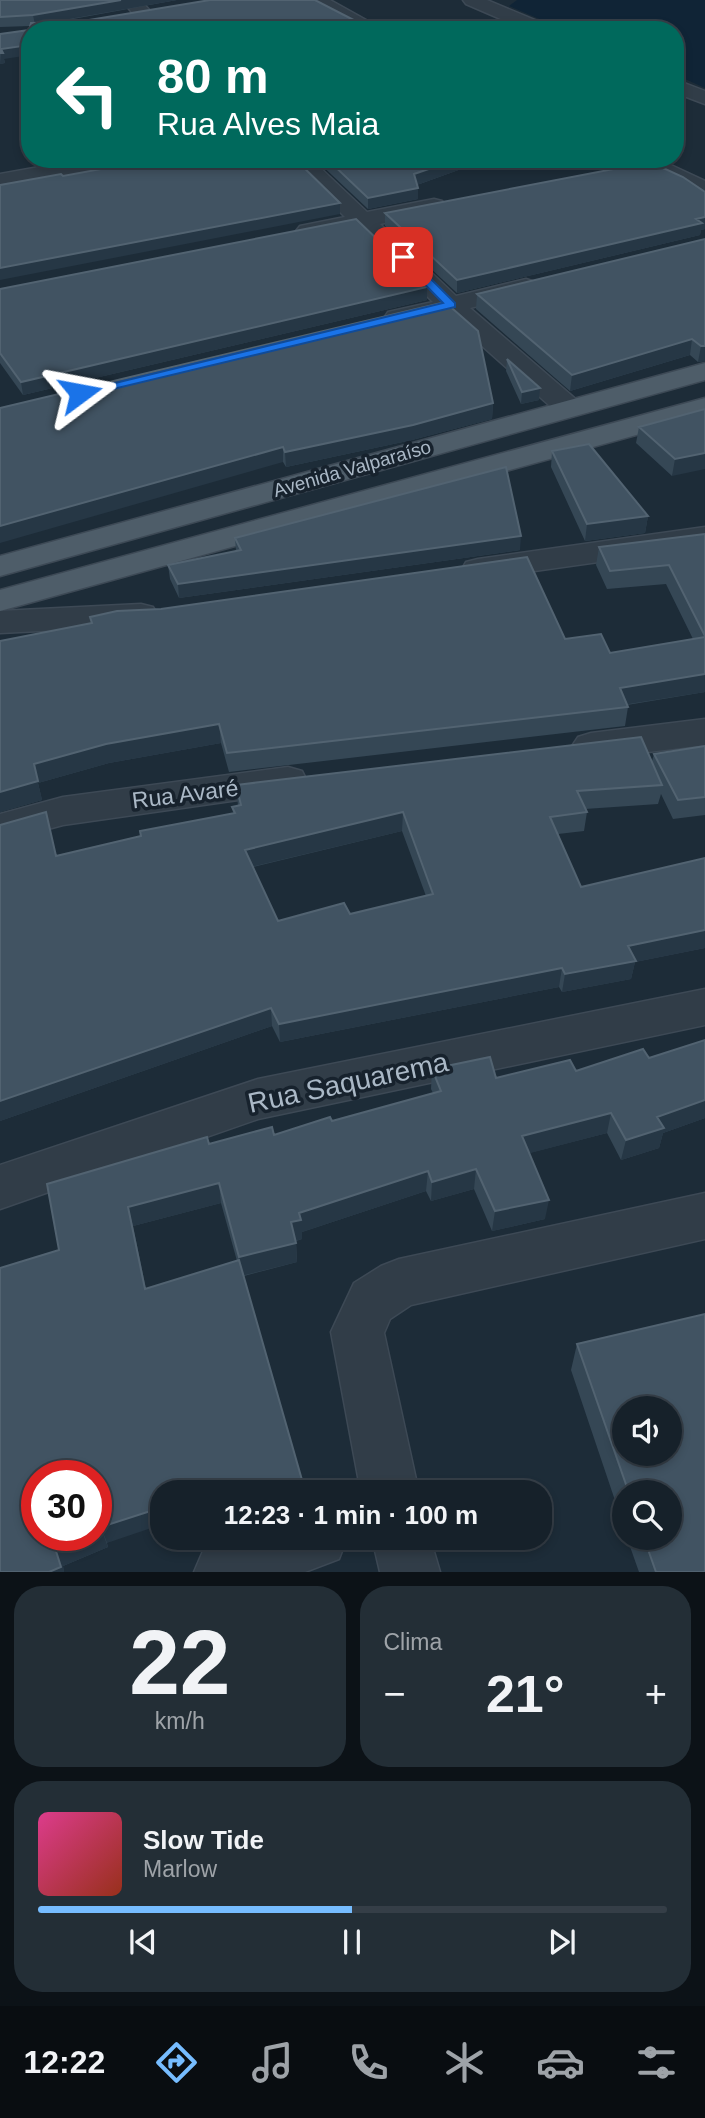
<!DOCTYPE html>
<html lang="pt">
<head>
<meta charset="utf-8">
<style>
  body { margin:0; font-family:Arial,sans-serif; background:#232e36; color:#f1f3f6; height:100vh; display:flex; flex-direction:column; font-size:26px; white-space:nowrap }
  * { box-sizing:border-box; margin:0 }
  p { font-size:23px; color:#9ea3a8 }
  .icon { flex:none; width:38px; height:38px; fill:none; stroke:currentColor; stroke-width:2; stroke-linecap:round; stroke-linejoin:round }
  .map { position:relative; height:1572px; overflow:hidden }
  .panel { display:flex; flex-direction:column; gap:14px; padding:14px; background:#0c1217; flex:1 }
  .panel>* { flex:none }
  .top-card { position:absolute; left:21px; top:21px; width:663px; height:147px; border-radius:28px; box-shadow:0 4px 10px #0003,0 0 0 2px #353e47; background:#00695c; color:#fff; overflow:hidden }
  .buttons { position:absolute; left:612px; top:1396px; display:grid; gap:14px }
  .buttons a { display:grid; place-items:center; width:70px; height:70px; border-radius:50%; background:#16212a; box-shadow:0 4px 10px #0003,0 0 0 2px #353e47; font-size:35px }
  .speed { position:absolute; left:21px; top:1460px; display:flex; gap:14px; font-size:35px; font-weight:700; text-align:center }
  .speed>* { display:grid; place-content:center; width:91px; height:91px; border-radius:50%; background:#16212a; box-shadow:0 4px 10px #0003,0 0 0 2px #353e47; line-height:1 }
  .speed .limit { border:10px solid #d22; background:#fff; color:#111 }
  .pin { position:absolute; display:grid; place-items:center; width:60px; height:60px; color:#fff; margin:-30px; border-radius:14px; box-shadow:0 4px 10px #0006 }
  .me { position:absolute; width:77px; margin:-38px; rotate:77deg; stroke-linejoin:round; filter:drop-shadow(0 0 5px #0008) }
  .turn { display:flex; align-items:center; gap:24px; height:147px; padding:0 21px; font-size:32px }
  .turn .icon { width:91px; height:91px; stroke-width:2.5 }
  .turn b { display:block; font-size:49px; line-height:60px }
  .big { font-size:52px; font-weight:600; line-height:1.1 }
  .panel .widget { flex:1; display:flex; flex-direction:column; justify-content:center; gap:10px; min-width:0; padding:0 24px; border-radius:28px; background:#232e36 }
  .panel .dial { align-items:center; gap:0 }
  .dial b { font-size:91px; line-height:1 }
  .song { display:flex; align-items:center; gap:21px }
  .cover { width:84px; height:84px; border-radius:10px; background:linear-gradient(135deg,hsl(330 70% 55%),hsl(10 70% 35%)) }
  .played { height:7px; border-radius:4px; background:linear-gradient(90deg,#76bcff 50%,#353e47 50%) }
  .keys { display:flex; justify-content:space-around; direction:ltr }
  .heat { display:flex; justify-content:space-between; align-items:center; font-size:38px; direction:ltr }
  .panel .tiles { flex:1; display:grid; gap:14px; grid-template-columns:1fr 1fr }
  .widget:last-child { grid-column:span 2 }
  .trip { position:absolute; left:150px; top:1480px; width:402px; height:70px; border-radius:28px; background:#16212a; box-shadow:0 4px 10px #0003,0 0 0 2px #353e47; font-weight:600; line-height:70px; text-align:center }
  .tab-bar { display:flex; height:112px; justify-content:space-around; align-items:center; background:#090d11; color:#9ea3a8 }
  .tab-bar .icon { width:49px; height:49px }
  .tab-bar .active { color:#76bcff }
  .tab-bar b { font-size:32px; color:#f1f3f6 }
  .map>svg:first-child { display:block }
</style>
</head>
<body>
<div class="map">
<svg width="705" height="1572" viewBox="0 0 705 1572">
  <rect width="100%" height="100%" fill="#1d2c38"/>
  <!-- water -->
  <path fill="#102436" d="M517 0H705V88L676 75V30H565L509 6Z"/>
  <g fill="none" stroke-linecap="round" stroke-linejoin="round">
    <defs>
      <path id="minor" d="M121 0H140L168 30H148Z
        M307 0H330L384 30H360Z
        M463 0H487L549 26 551 30H526L466 4Z
        M676 80 705 91V104L676 93Z
        M84 159H133L130 164 122 166 0 188V174Z
        M287 159H311L367 212 434 199 442 201 446 206 442 211 380 224 456 296 526 279 535 282 539 287 535 292 470 308 579 402 583 408 579 414 569 417 559 414 446 314 397 326 388 324 384 318 388 312 433 302 357 228 308 238 300 236 296 231 300 226 345 217Z
        M629 159H658L705 181V197L632 164Z
        M705 527V547L478 579 466 576 462 569 466 562 478 559Z
        M141 604 153 607 158 615 153 623 141 626 0 633V611Z
        M705 719V745L591 759 578 755 572 746 578 737 591 733Z
        M288 767 302 771 307 781 302 791 63 825 0 842V814L63 797Z
        M705 989V1025L258 1119 0 1209V1165L258 1079Z
        M705 1193V1239L411 1305 390 1319 384 1333 419 1493H361L331 1332 354 1283 381 1266 399 1259Z
        M236 1538H347L339 1559 305 1572H194L203 1551Z
        M372 1538H430L440 1572H380Z"/>
      <path id="major" d="M705 363V380L0 576V556Z
        M705 398V416L0 611V590Z"/>
    </defs>
    <!-- minor casing -->
    <use href="#minor" stroke="#3d4955" stroke-width="3"/>
    <!-- major casing -->
    <use href="#major" stroke="#3d4955" stroke-width="3"/>
    <!-- minor -->
    <use href="#minor" fill="#313d48" fill-rule="evenodd"/>
    <!-- major -->
    <use href="#major" fill="#4e5d69" fill-rule="evenodd"/>
  </g>
  <!-- wall -->
  <path fill="#354755" fill-rule="evenodd" d="M0 0H177L51 23 373 30H30L4 59 5 63 0 64V34L29 30 30 26 0 27Z
    M315 159H489L417 185 418 199 368 209Z
    M705 192V229L701 230 700 235 457 293 385 226V213Z
    M705 239V361L698 362 690 355 570 391 476 309 477 294Z
    M0 289 427 300 23 395 0 363Z
    M507 359 539 400 521 404 506 371Z
    M493 403 492 419 412 440 286 467 283 462 0 408Z
    M705 409 672 476 636 443 639 427Z
    M552 451 648 516 645 533 585 541 551 467Z
    M705 534V692L627 705 628 707 625 726 229 772 221 743 109 763 38 783 42 800 0 812 91 623 90 617 565 639 610 653 693 639 666 584 607 589 596 565 599 547Z
    M235 538 520 550 179 598 170 579 168 565 236 551Z
    M705 746V815L673 819 661 794 658 804 585 809 587 812 584 831 558 834 581 887 705 858V948L635 962 631 979 562 992 559 987 280 1042 272 1026 0 1121V825L56 856 141 836 140 831 233 813 232 807 238 806 236 785 652 761 654 754ZM402 831 426 896 350 914 278 921 253 867Z
    M705 1040V1118L663 1133 659 1148 621 1160 607 1133 529 1153 545 1219 492 1231 474 1189 431 1201 426 1191 302 1232V1239L296 1241 297 1262 244 1276 302 1480 303 1493H163L107 1543 108 1547 63 1566 64 1572H0L59 1250 209 1144 274 1135 332 1121 433 1093 431 1089 432 1069 496 1078 576 1071 649 1058ZM221 1203 237 1261 146 1289 133 1226Z
    M705 1314V1572H639L627 1538H670V1493H625V1530L571 1370 577 1344ZM625 1409H670V1454H625Z"/>
  <!-- shaded-wall -->
  <path fill="#263745" d="M121 0H177L35 25 33 15Z
    M30 45V55L4 59 5 63 0 64 1 49Z
    M458 159H489L414 186V174Z
    M418 188V199L368 209V198Z
    M340 203V214L0 280V268Z
    M705 217V229L701 230 700 235 457 293V280Z
    M427 287V300L23 395 21 382Z
    M692 339 690 355 570 391 572 375Z
    M701 346H705V361L698 362Z
    M540 388 539 400 521 404 522 392Z
    M493 403 492 419 412 440 286 467 285 452Z
    M283 447V462L0 543V526Z
    M705 453V469L672 476 675 459Z
    M648 516 645 533 585 541 587 524Z
    M521 536 520 550 179 598 178 584Z
    M705 674V692L616 706 620 688Z
    M219 724 221 743 109 763 38 783 42 800 0 812V792L34 764 106 744Z
    M403 812 402 831 247 868 245 850Z
    M705 930V948L635 962 631 979 562 992 565 974 628 946Z
    M562 968 559 987 280 1042 279 1024Z
    M271 1008 272 1026 0 1121V1101Z
    M705 1100V1118L663 1133 659 1148 621 1160 626 1140 657 1117Z
    M611 1113 607 1133 519 1156 522 1136Z
    M476 1169 474 1189 431 1201 432 1182Z
    M428 1171 426 1191 302 1232V1239L292 1242 291 1222 299 1213Z
    M219 1183 221 1203 133 1226 128 1207Z
    M549 1200 545 1219 492 1231 495 1211Z
    M296 1243 297 1262 241 1276 239 1257Z
    M302 1480 303 1493H273Z
    M238 1482 240 1493H205Z
    M163 1507V1524L107 1543 101 1527Z
    M102 1531 108 1547 63 1566 64 1572H49L56 1551 94 1535H96V1534Z"/>
  <!-- building -->
  <path fill="#415362" stroke="#526371" stroke-width="2" fill-rule="evenodd" d="M0 0H121L33 15 0 17Z
    M210 0H315L373 30H187L185 28 176 30H30V45L1 49 3 53H0V34L29 30 31 23 77 22Z
    M151 159H295L340 203 0 268V185L61 174 63 176 151 160Z
    M327 159H458L414 174 418 188 368 198Z
    M650 162 683 177 705 192V217L696 219 702 223 457 280 385 213Z
    M356 219 427 287 21 382 0 353V289Z
    M705 239V346H701L692 339 572 375 477 294Z
    M445 302 478 331 493 403 413 425 285 452 283 447 0 526V408Z
    M507 359 540 388 522 392Z
    M705 409V453L675 459 639 427Z
    M589 444 648 516 587 524 552 451Z
    M506 467 521 536 178 584 168 565 241 550 235 538Z
    M705 534V636L669 565 610 571 599 547Z
    M527 557 565 639 601 634 610 653 705 637V674L620 688 628 707 227 753 219 724 106 744 34 764 38 781 0 792V641L92 623 90 617 117 611 161 609Z
    M641 737 662 785 577 791 587 812 550 817 581 887 705 858V930L628 946 636 961 565 974 562 968 279 1024 271 1008 0 1101V825L46 812 56 856 141 836 140 831 235 813 232 807 241 805 236 785ZM403 812 433 894 350 914 344 903 278 921 245 850Z
    M705 746V797L678 800 654 754Z
    M705 1040V1100L657 1117 664 1128 626 1140 611 1113 522 1136 549 1200 495 1211 476 1169 432 1182 428 1171 299 1213 301 1220 291 1222 296 1243 239 1257 219 1183 128 1207 145 1289 239 1260 302 1480 273 1493H242L238 1482 205 1493H163V1507L101 1527 102 1531 96 1534V1475H37V1535H94L56 1551 61 1567 49 1572H0V1268L59 1250 47 1184 207 1137 209 1144 272 1127 274 1135 330 1117 332 1121 441 1091 432 1069 490 1057 496 1078 570 1060 576 1071 643 1049 649 1058Z
    M705 1314V1572H656L644 1538H670V1493H629L577 1344ZM625 1409H670V1454H625Z"/>
  <!-- route -->
  <path fill="#1a73e8" stroke="#114b97" stroke-width="2" d="M400 255H407L455 303V307L80 397 74 393 443 303 400 259Z"/>
  <g text-anchor="middle" stroke-width="7" stroke-linejoin="round" paint-order="stroke">
    <!-- far-street labels -->
    <g font-size="19" fill="#aab8c6" stroke="#17222d">
      <text transform="translate(352 468) rotate(-16)" y="7">Avenida Valparaíso</text>
    </g>
    <!-- street labels -->
    <g font-size="23" fill="#aab8c6" stroke="#17222d">
      <text transform="translate(185 794) rotate(-7)" y="8">Rua Avaré</text>
    </g>
    <!-- near-street labels -->
    <g font-size="28" fill="#aab8c6" stroke="#17222d">
      <text transform="translate(348 1082) rotate(-12)" y="10">Rua Saquarema</text>
    </g>
  </g>
</svg>
<div class="buttons">
<a><svg class="icon" aria-label="sound" viewBox="0 0 24 24"><path d="M4 9h4l5-4v14l-5-4H4zM17 9q2 3 0 6"/></svg></a>
<a><svg class="icon" aria-label="search" viewBox="0 0 24 24"><circle cx="10" cy="10" r="6"/><path d="M15 15l6 6"/></svg></a>
</div>
<div class="speed"><div class="limit">30</div></div>
<div class="pin" style="left:403px;top:257px;background:#d93025"><svg class="icon" aria-label="arrive" viewBox="0 0 24 24"><path d="M6 21V4h12l-3 4 3 4H6"/></svg></div>
<svg class="me" style="left:80px;top:393px" viewBox="-20 -20 40 40"><path d="M0-17L14 15 0 8-14 15z" fill="#1a73e8" stroke="#fff" stroke-width="4"/></svg>
<div class="trip">12:23 · 1 min · 100 m</div>
<div class="top-card">
<div class="turn"><svg class="icon" aria-label="left" viewBox="0 0 24 24"><path d="M17 20v-9H6M10 6l-5 5 5 5"/></svg><div><b>80 m</b>Rua Alves Maia</div></div>
</div>
</div>
<section class="panel">
<div class="tiles">
<div class="widget dial"><b>22</b><p>km/h</p></div>
<div class="widget"><p>Clima</p>
<div class="heat"><a>−</a><b class="big">21°</b><a>+</a></div>
</div>
<div class="widget">
<div class="song"><i class="cover"></i><div><b>Slow Tide</b><p>Marlow</p></div></div>
<div class="played"></div>
<div class="keys"><svg class="icon" aria-label="previous" viewBox="0 0 24 24"><path d="M18 5L8 12l10 7zM5 5v14"/></svg><svg class="icon" aria-label="pause" viewBox="0 0 24 24"><path d="M8 5v14M16 5v14"/></svg><svg class="icon" aria-label="next" viewBox="0 0 24 24"><path d="M6 5l10 7-10 7zM19 5v14"/></svg></div>
</div>
</div>
</section>
<nav class="tab-bar">
<b>12:22</b>
<svg class="icon active" aria-label="directions" viewBox="0 0 24 24"><path d="M12 3l9 9-9 9-9-9zM9 14v-3h6M13 9l2 2-2 2"/></svg>
<svg class="icon" aria-label="music" viewBox="0 0 24 24"><path d="M9 18V5l10-2v13"/><circle cx="6" cy="18" r="3"/><circle cx="16" cy="16" r="3"/></svg>
<svg class="icon" aria-label="phone" viewBox="0 0 24 24"><path d="M5 4h4l2 5-3 2q2 4 5 5l2-3 5 2v4C11 20 4 13 5 4z"/></svg>
<svg class="icon" aria-label="climate" viewBox="0 0 24 24"><path d="M12 3v18M4 7l16 10M4 17L20 7"/></svg>
<svg class="icon" aria-label="car" viewBox="0 0 24 24"><path d="M5 17H2v-5l4-1 3-4h7l3 4 3 1v5h-3M9 17h6M6 11h13"/><circle cx="7" cy="17" r="2"/><circle cx="17" cy="17" r="2"/></svg>
<svg class="icon" aria-label="filters" viewBox="0 0 24 24"><path d="M4 7h16M4 17h16"/><circle cx="9" cy="7" r="2"/><circle cx="15" cy="17" r="2"/></svg>
</nav>
</body>
</html>
